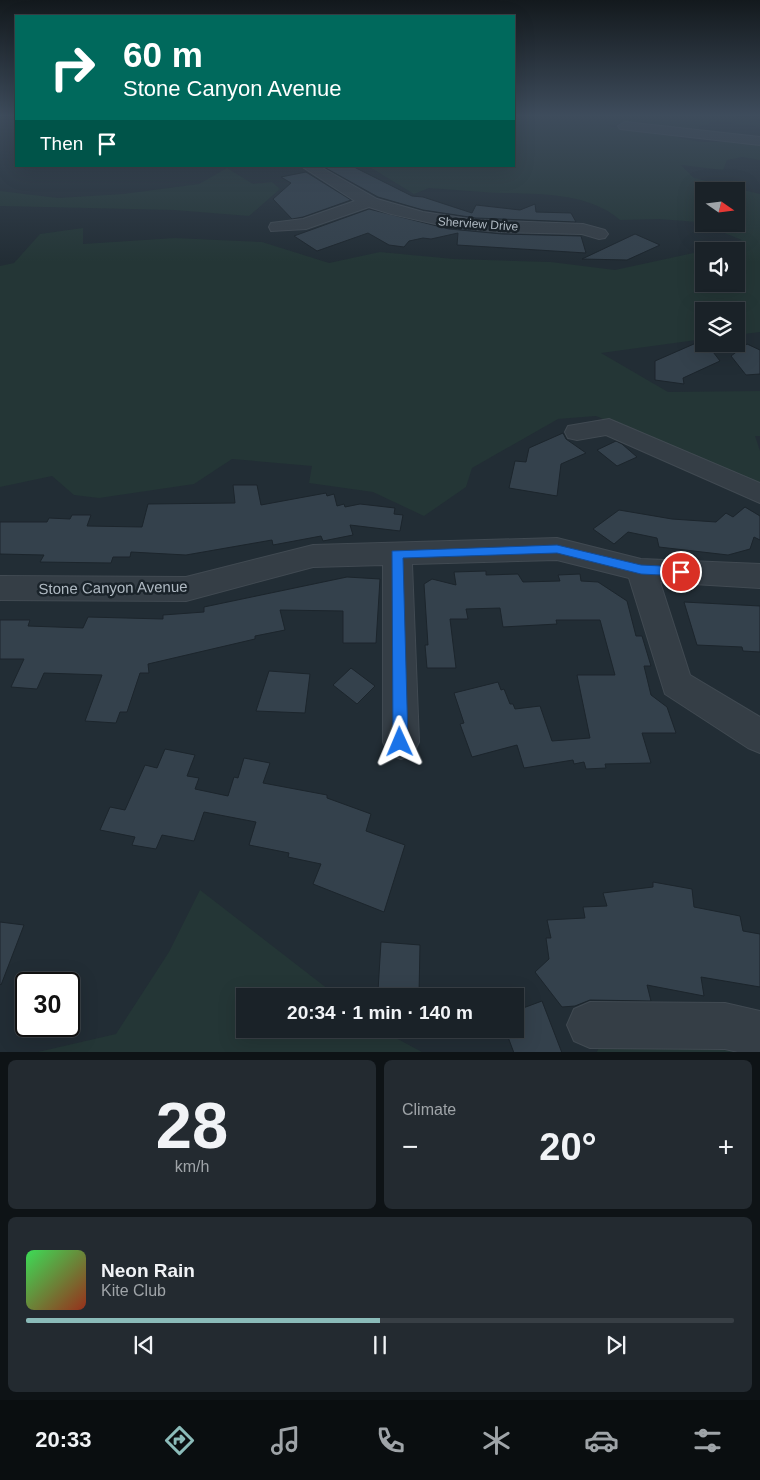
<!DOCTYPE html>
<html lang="en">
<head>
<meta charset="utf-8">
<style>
  body { margin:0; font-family:Arial,sans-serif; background:#232a30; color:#f1f3f6; height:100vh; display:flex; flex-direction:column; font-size:19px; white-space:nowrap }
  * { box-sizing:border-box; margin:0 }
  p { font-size:16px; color:#9fa4a8 }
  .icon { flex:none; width:28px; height:28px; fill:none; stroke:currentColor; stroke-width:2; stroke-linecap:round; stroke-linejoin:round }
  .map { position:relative; height:1052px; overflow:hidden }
  .details { display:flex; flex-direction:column; gap:8px; padding:8px; background:#0e1316; flex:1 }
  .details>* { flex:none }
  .top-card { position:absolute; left:15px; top:15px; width:500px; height:152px; border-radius:0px; box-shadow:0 5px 20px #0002,0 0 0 1px #383f45; background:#00695c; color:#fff; overflow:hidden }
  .needle { width:32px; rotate:104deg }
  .fabs { position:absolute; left:695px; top:182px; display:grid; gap:10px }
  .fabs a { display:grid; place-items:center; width:50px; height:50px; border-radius:0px; background:#1a2228; box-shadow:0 5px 20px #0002,0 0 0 1px #383f45; font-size:25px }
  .speed { position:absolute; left:15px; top:972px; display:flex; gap:10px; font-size:25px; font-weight:700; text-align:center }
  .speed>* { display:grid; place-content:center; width:65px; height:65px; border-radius:50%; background:#1a2228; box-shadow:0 5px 20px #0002,0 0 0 1px #383f45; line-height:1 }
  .speed .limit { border:2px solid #111; border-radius:8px; background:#fff; color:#111 }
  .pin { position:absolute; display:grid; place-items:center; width:42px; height:42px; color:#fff; margin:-21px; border:2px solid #fff; border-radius:50%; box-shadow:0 1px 5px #0007 }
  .me { position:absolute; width:55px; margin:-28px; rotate:359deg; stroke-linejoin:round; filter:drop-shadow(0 0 4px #0008) }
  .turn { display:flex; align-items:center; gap:18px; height:105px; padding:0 25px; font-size:22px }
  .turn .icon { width:65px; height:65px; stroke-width:2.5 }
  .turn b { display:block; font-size:35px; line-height:42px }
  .then { display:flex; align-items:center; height:48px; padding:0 25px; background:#0003; gap:10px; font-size:19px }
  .big { font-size:38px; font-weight:700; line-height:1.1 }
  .details .card { flex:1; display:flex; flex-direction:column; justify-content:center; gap:8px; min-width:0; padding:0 18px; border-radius:8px; background:#232a30 }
  .details .dial { align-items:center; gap:0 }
  .dial b { font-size:65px; line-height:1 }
  .song { display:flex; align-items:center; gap:15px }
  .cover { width:60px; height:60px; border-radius:8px; background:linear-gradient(135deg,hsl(130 70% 55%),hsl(10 70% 35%)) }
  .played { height:5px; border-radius:2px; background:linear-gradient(90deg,#8bbbb9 50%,#383f45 50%) }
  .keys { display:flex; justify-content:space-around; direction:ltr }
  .heat { display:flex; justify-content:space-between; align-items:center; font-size:28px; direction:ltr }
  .details .tiles { flex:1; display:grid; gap:8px; grid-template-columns:1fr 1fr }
  .card:last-child { grid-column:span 2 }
  .trip { position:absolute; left:236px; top:988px; width:288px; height:50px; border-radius:0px; background:#1a2228; box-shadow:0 5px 20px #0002,0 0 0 1px #383f45; font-weight:700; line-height:50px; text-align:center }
  .menu { display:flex; height:80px; justify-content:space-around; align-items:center; background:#0a0e10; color:#9fa4a8 }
  .menu .icon { width:35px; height:35px }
  .menu .selected { color:#8bbbb9 }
  .menu b { font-size:22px; color:#f1f3f6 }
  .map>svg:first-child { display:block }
</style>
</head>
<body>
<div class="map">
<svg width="760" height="1053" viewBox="0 0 760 1053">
  <rect width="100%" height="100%" fill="#222d35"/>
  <!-- green -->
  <path fill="#243636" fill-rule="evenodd" d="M514 115H726L760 121V127L716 121 698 127 709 134 662 128 641 121 608 125 612 127 677 134 679 138 702 142H760V160L742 157 727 160 723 170 681 165 694 178 760 194V332L736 335V311H704V339L601 353 668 392 760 391V436H755L760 451V487L596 416 558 419 472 468 466 487 424 516 373 492 309 483 312 466 232 459 194 484 99 498 74 495 52 476 0 487V266L14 263 40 234 83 228V244L175 238 262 242 329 263 380 252 454 259 551 262 615 270 721 247 742 240 697 222 659 219 620 220C585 189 527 195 483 192 465 191 447 189 429 188L414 194 368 166H514ZM704 191H736V224H704ZM704 251H736V284H704Z
    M227 168 253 184 272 182 280 189 249 216 174 210 0 206V191L58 198 123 194 199 184Z
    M200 890 337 996H245V1029H379L422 1052H38L116 1034 169 952Z
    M603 1042 760 1047V1053H596Z"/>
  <!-- building -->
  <path fill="#34414c" stroke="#1c252c" d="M352 166 412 196 423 197 472 213 476 205 520 210 535 204 536 212 571 213 576 222 476 218 423 210 378 197 324 167Z
    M306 172 351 200 303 217 292 219 273 199 291 183 281 177Z
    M369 209 449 229 502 234 581 236 586 253 457 245 458 233 431 239 423 238 409 241 404 247 389 245 368 233 317 251 294 236Z
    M635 234 660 245 627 260 582 259Z
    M703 340 704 344H707L720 361 683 378 684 384 655 380V361Z
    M747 344 760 350V374L746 375 731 356Z
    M563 433 566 439 586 453 561 464 557 496 509 488 515 461 526 462 529 448Z
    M616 441 622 444 637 457 617 466 597 450Z
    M233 485H257L261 505 326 493 327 496 334 494 337 506 344 504 345 507 360 504 395 508 394 514 403 515 400 531 350 525 353 535 323 541 321 536 273 545 272 540 186 555 131 552 130 557H113L111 563 40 562 44 555 0 554V522H47L49 518 70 519 72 515H91L87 526 142 527 148 504 235 503Z
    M745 507 760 516V540L754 537 750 549 728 555 659 547 657 538 628 532 614 544 593 529 619 510 672 519 716 522 726 513 733 517Z
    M486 571V575L518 574 523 582 560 581 558 575 580 574 581 581 598 582 627 601 636 636H642L651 666H644L651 695 667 707 676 733H642L651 763 605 764 606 768 586 769 584 762 574 764 573 760 524 768 517 745 472 757 460 724 464 723 454 693 498 682 501 690 504 689 510 704H513L515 709 540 706 552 741 590 738 577 675H615L600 620H556L557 624 503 627 500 608 466 609 468 619H450L456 668H427L425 645H428L424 584 432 579 456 585 454 572Z
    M347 577 380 579 376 643H343V611L280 610 285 630 255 636V639L148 664 149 673H140L127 712H120L116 723 85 721 102 675 44 673 37 689 11 687 24 659H0V620H30L28 626 83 628 88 617 163 619V615L204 612V607Z
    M684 602 760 606V652L743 651 742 647 697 645Z
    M351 668 375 686 357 704 333 685Z
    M269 671 310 674 305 713 256 711Z
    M165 749 195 755 187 776 199 778 195 789 228 796 234 777 238 778 244 758 270 763 263 783 327 795V798L371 814 366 831 405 845 384 912 313 884 321 864 288 857 289 853 249 845 256 822 204 812 194 841 162 835 156 849 132 845 135 837 100 830 110 807 125 810 145 765 157 768Z
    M653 882 692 889 694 907 740 916 743 931 760 934V987L701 977 704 996 647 985 651 1001 590 1000 575 1006 562 1007 535 972 549 959 546 938H551L547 920 585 918 583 907 607 906 603 893 653 887Z
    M0 922 24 925 1 985 0 984Z
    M381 942 420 945 419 994 378 991Z
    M542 1001 562 1053H514L505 1029H515V1011Z"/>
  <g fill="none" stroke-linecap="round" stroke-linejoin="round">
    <defs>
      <path id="minor" d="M625 122 760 137V145L620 129 618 126Z
        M301 166H319L377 199 423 212 476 220 583 224 605 230 608 234 605 238 599 239 582 234 502 232 449 227 391 214 369 207 306 229 271 231 269 227 271 223 303 219 355 201Z
        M609 419 760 483V503L606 435 577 440 568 438 565 432 568 426Z
        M557 538 641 559 760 564V588L660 582 690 675 760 717V753L748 748 665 694 629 578 557 560 412 564 419 742 413 754 401 759 389 754 383 742V565L313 567 186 601 0 600V576L186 577 313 545Z
        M590 1002 725 1003 760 1011V1053H742L725 1049 590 1048 574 1041 567 1025 574 1009Z"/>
    </defs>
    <!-- minor casing -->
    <use href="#minor" stroke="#414a52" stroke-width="2"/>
    <!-- minor -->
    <use href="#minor" fill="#353e46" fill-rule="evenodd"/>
  </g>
  <!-- sky -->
  <linearGradient id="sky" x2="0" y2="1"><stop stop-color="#13191d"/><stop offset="0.44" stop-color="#3e4c5c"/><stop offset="1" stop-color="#3e4c5c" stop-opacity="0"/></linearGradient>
  <rect width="760" height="262" fill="url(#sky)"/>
  <!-- route -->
  <path fill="#1a73e8" stroke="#114b97" d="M557 545 641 565 681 567 687 572 681 576 641 574 557 553 403 558 408 742 406 747 400 749 395 747 393 742 392 551Z"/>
  <g text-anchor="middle" stroke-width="5" stroke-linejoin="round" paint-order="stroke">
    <!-- far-street labels -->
    <g font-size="12" fill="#afb9c2" stroke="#1a232a">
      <text transform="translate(478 224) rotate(4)" y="4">Sherview Drive</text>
    </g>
    <!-- street labels -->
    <g font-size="15" fill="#afb9c2" stroke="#1a232a">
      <text transform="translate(113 588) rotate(-1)" y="5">Stone Canyon Avenue</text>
    </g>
  </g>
</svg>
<div class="fabs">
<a><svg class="needle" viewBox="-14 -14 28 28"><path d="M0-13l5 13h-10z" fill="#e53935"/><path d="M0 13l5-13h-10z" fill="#9fa4a8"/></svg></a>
<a><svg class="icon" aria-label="sound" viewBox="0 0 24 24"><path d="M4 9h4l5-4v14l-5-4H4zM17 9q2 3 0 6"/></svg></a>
<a><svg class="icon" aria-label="layers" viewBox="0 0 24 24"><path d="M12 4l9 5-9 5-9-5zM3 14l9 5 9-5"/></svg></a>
</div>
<div class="speed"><div class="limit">30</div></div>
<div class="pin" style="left:681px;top:572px;background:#d93025"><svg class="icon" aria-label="arrive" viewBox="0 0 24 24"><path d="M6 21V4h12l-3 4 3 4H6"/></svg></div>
<svg class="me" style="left:400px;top:742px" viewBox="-20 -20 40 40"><path d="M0-17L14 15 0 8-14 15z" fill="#1a73e8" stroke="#fff" stroke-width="4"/></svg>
<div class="trip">20:34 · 1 min · 140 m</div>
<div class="top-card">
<div class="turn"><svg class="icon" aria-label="right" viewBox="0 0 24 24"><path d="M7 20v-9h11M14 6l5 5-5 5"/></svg><div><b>60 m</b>Stone Canyon Avenue</div></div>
<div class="then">Then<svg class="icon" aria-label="arrive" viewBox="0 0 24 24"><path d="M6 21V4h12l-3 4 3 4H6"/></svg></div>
</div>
</div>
<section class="details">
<div class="tiles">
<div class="card dial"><b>28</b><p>km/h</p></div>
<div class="card"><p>Climate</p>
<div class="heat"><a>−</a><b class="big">20°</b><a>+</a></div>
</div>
<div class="card">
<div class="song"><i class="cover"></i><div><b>Neon Rain</b><p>Kite Club</p></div></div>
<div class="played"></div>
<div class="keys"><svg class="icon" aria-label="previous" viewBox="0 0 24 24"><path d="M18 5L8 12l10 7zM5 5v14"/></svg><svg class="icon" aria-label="pause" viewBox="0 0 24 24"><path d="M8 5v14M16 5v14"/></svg><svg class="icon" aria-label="next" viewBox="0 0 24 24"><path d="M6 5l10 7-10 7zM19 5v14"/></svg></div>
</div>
</div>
</section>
<nav class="menu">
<b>20:33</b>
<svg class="icon selected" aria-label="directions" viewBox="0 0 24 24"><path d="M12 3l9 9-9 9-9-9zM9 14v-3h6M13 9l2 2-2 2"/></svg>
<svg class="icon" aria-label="music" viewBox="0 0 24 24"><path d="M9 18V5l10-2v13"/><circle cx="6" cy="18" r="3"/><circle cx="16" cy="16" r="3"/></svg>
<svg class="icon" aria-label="phone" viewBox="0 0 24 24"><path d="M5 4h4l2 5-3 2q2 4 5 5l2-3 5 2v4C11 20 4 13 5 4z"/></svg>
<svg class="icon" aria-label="climate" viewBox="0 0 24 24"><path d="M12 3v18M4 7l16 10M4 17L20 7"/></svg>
<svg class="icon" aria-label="car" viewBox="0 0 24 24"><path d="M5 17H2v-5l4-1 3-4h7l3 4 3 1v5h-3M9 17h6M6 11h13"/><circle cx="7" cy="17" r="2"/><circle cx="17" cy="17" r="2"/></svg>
<svg class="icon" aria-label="filters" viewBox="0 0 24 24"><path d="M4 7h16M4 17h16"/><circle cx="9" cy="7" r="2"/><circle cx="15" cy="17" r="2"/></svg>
</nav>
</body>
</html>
